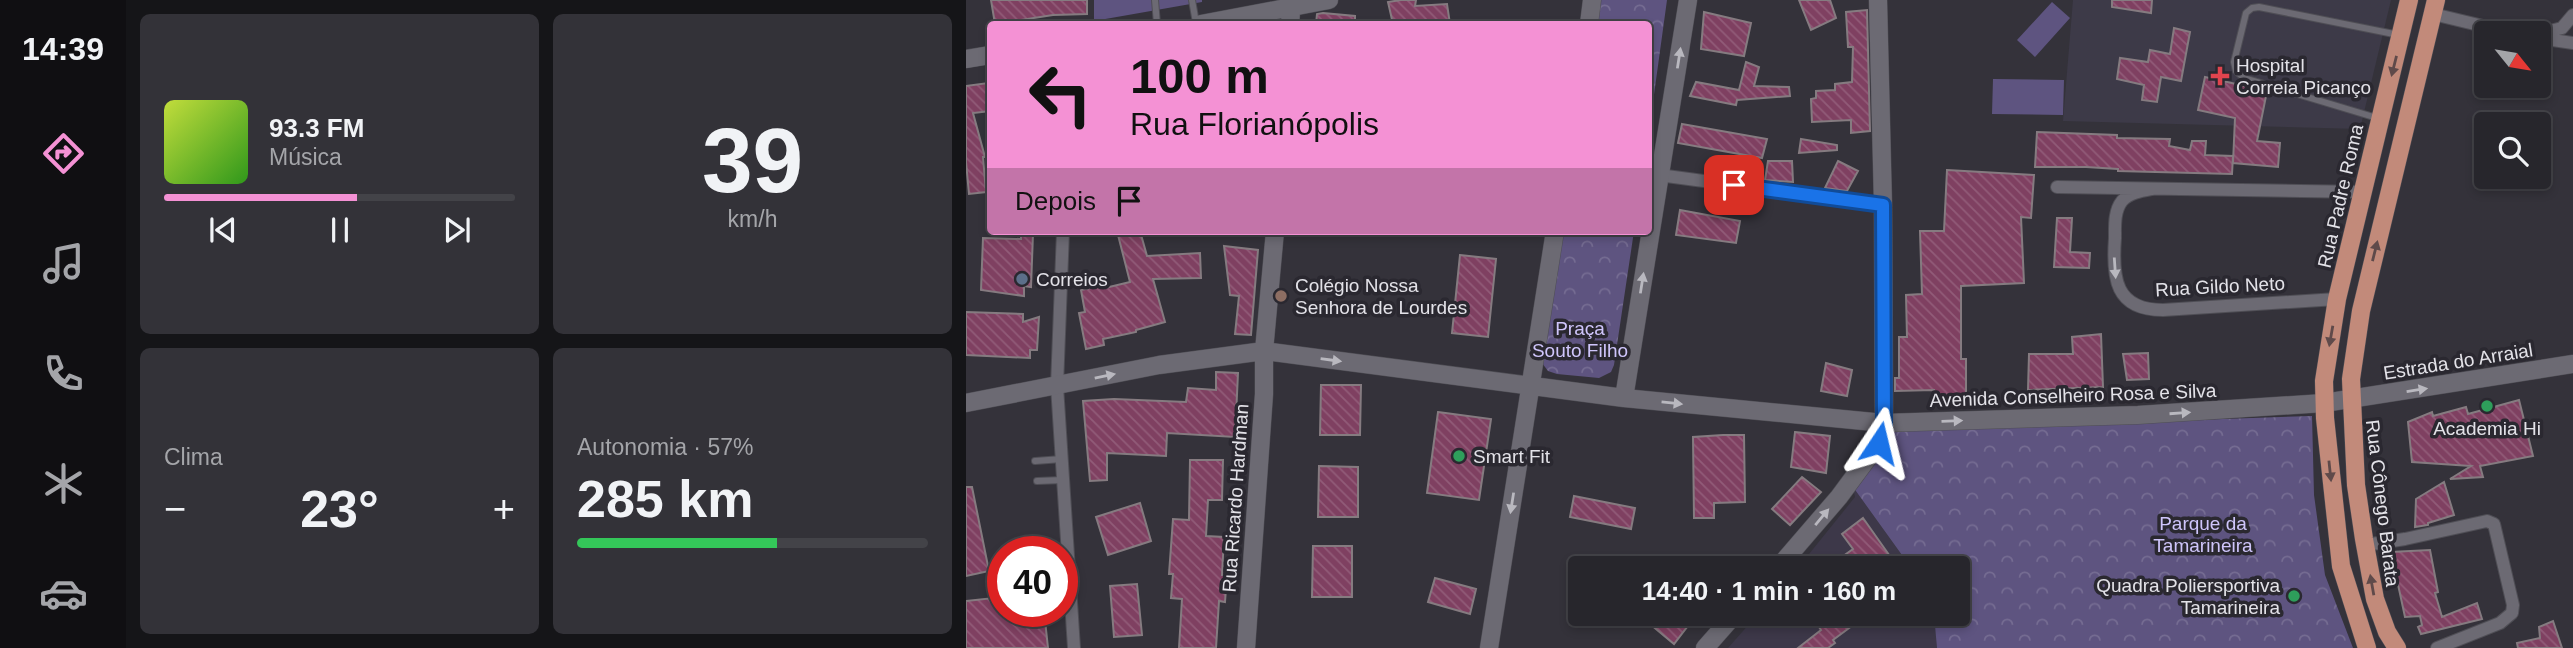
<!DOCTYPE html>
<html lang="pt">
<head>
<meta charset="utf-8">
<style>
  body { margin:0; font-family:Helvetica,sans-serif; background:#333238; color:#f1f3f6; height:100vh; display:flex; flex-direction:column; font-size:26px; white-space:nowrap }
  * { box-sizing:border-box; margin:0 }
  p { font-size:23px; color:#a4a5a9 }
  .icon { flex:none; width:38px; height:38px; fill:none; stroke:currentColor; stroke-width:2; stroke-linecap:round; stroke-linejoin:round }
  .map { position:relative; flex:1; overflow:hidden }
  .sheet { display:flex; flex-direction:column; gap:14px; padding:14px; background:#151518; width:840px }
  .sheet>* { flex:none }
  .guide { position:absolute; left:21px; top:21px; width:665px; height:214px; border-radius:7px; box-shadow:0 4px 10px #0003,0 0 0 2px #434348; background:#f491d4; color:#111; overflow:hidden }
  .needle { width:46px; rotate:120deg }
  .fabs { position:absolute; left:1508px; top:21px; display:grid; gap:14px }
  .fabs a { display:grid; place-items:center; width:77px; height:77px; border-radius:7px; background:#27262c; box-shadow:0 4px 10px #0003,0 0 0 2px #434348; font-size:35px }
  .speed { position:absolute; left:21px; top:536px; display:flex; gap:14px; font-size:35px; font-weight:700; text-align:center }
  .speed>* { display:grid; place-content:center; width:91px; height:91px; border-radius:50%; background:#27262c; box-shadow:0 4px 10px #0003,0 0 0 2px #434348; line-height:1 }
  .speed .limit { border:10px solid #d22; background:#fff; color:#111 }
  .pin { position:absolute; display:grid; place-items:center; width:60px; height:60px; color:#fff; margin:-30px; border-radius:14px; box-shadow:0 4px 10px #0006 }
  .me { position:absolute; width:77px; margin:-38px; rotate:10deg; stroke-linejoin:round; filter:drop-shadow(0 0 5px #0008) }
  .turn { display:flex; align-items:center; gap:24px; height:147px; padding:0 28px; font-size:32px }
  .turn .icon { width:91px; height:91px; stroke-width:2.5 }
  .turn b { display:block; font-size:49px; line-height:60px }
  .then { display:flex; align-items:center; height:66px; padding:0 28px; background:#0003; gap:14px; font-size:26px }
  .big { font-size:52px; font-weight:800; line-height:1.1 }
  .sheet .card { flex:1; display:flex; flex-direction:column; justify-content:center; gap:10px; min-width:0; padding:0 24px; border-radius:10px; background:#333238 }
  .sheet .dial { align-items:center; gap:0 }
  .dial b { font-size:91px; line-height:1 }
  .song { display:flex; align-items:center; gap:21px }
  .cover { width:84px; height:84px; border-radius:10px; background:linear-gradient(135deg,hsl(70 70% 55%),hsl(110 70% 35%)) }
  .played { height:7px; border-radius:4px; background:linear-gradient(90deg,#f491d4 55%,#434348 55%) }
  .keys { display:flex; justify-content:space-around; direction:ltr }
  .heat { display:flex; justify-content:space-between; align-items:center; font-size:38px; direction:ltr }
  .charge { height:10px; border-radius:5px; background:linear-gradient(90deg,#34c759 57%,#434348 0) }
  .sheet .tiles { flex:1; display:grid; gap:14px; grid-template-columns:repeat(2,1fr) }
  .trip { position:absolute; left:602px; top:556px; width:402px; height:70px; border-radius:7px; background:#27262c; box-shadow:0 4px 10px #0003,0 0 0 2px #434348; font-weight:800; line-height:70px; text-align:center }
  main { display:flex; flex:1; min-height:0 }
  .dock { display:flex; flex-direction:column; width:126px; justify-content:space-around; align-items:center; background:#100f12; color:#a4a5a9 }
  .dock .icon { width:49px; height:49px }
  .dock .current { color:#f491d4 }
  .dock b { font-size:32px; color:#f1f3f6 }
  .map>svg:first-child { display:block }
</style>
</head>
<body>
<main>
<nav class="dock">
<b>14:39</b>
<svg class="icon current" aria-label="directions" viewBox="0 0 24 24"><path d="M12 3l9 9-9 9-9-9zM9 14v-3h6M13 9l2 2-2 2"/></svg>
<svg class="icon" aria-label="music" viewBox="0 0 24 24"><path d="M9 18V5l10-2v13"/><circle cx="6" cy="18" r="3"/><circle cx="16" cy="16" r="3"/></svg>
<svg class="icon" aria-label="phone" viewBox="0 0 24 24"><path d="M5 4h4l2 5-3 2q2 4 5 5l2-3 5 2v4C11 20 4 13 5 4z"/></svg>
<svg class="icon" aria-label="climate" viewBox="0 0 24 24"><path d="M12 3v18M4 7l16 10M4 17L20 7"/></svg>
<svg class="icon" aria-label="car" viewBox="0 0 24 24"><path d="M5 17H2v-5l4-1 3-4h7l3 4 3 1v5h-3M9 17h6M6 11h13"/><circle cx="7" cy="17" r="2"/><circle cx="17" cy="17" r="2"/></svg>
</nav>
<section class="sheet">
<div class="tiles">
<div class="card">
<div class="song"><i class="cover"></i><div><b>93.3 FM</b><p>Música</p></div></div>
<div class="played"></div>
<div class="keys"><svg class="icon" aria-label="previous" viewBox="0 0 24 24"><path d="M18 5L8 12l10 7zM5 5v14"/></svg><svg class="icon" aria-label="pause" viewBox="0 0 24 24"><path d="M8 5v14M16 5v14"/></svg><svg class="icon" aria-label="next" viewBox="0 0 24 24"><path d="M6 5l10 7-10 7zM19 5v14"/></svg></div>
</div>
<div class="card dial"><b>39</b><p>km/h</p></div>
<div class="card"><p>Clima</p>
<div class="heat"><a>−</a><b class="big">23°</b><a>+</a></div>
</div>
<div class="card"><p>Autonomia · 57%</p><b class="big">285 km</b><div class="charge"></div></div>
</div>
</section>
<div class="map">
<svg width="1607" height="648" viewBox="0 0 1607 648">
  <defs>
    <pattern id="park-crowns" width="20" height="18" patternUnits="userSpaceOnUse" patternTransform="scale(1.75)"><rect width="20" height="18" fill="#5e5480"/><path d="M2 6a3 3 0 1 1 6 0M12 15a3 3 0 1 1 6 0" fill="none" stroke="#756c92"/></pattern>
    <pattern id="building-back-hatch" width="6" height="6" patternUnits="userSpaceOnUse" patternTransform="scale(1.75)"><rect width="6" height="6" fill="#7f4061"/><path d="M-1 5l2 2M0 0l6 6M5-1l2 2" fill="none" stroke="#915b78"/></pattern>
  </defs>
  <rect width="100%" height="100%" fill="#34323a"/>
  <!-- built -->
  <path fill="#3d3a48" d="M1107 0H1425L1394 129 1097 121Z"/>
  <!-- education -->
  <path fill="#3d3849" d="M887 487 946 569H831L889 497Z
    M792 614H969L971 648H762Z"/>
  <!-- grass -->
  <path fill="#5e5480" d="M128 0H236V2L128 21Z
    M1086 2 1104 18 1069 57 1051 40Z
    M1027 79 1098 80 1097 115 1026 114Z"/>
  <!-- park -->
  <path fill="url(#park-crowns)" d="M632 0H701L683 131 682 24H628Z
    M594 231H668L648 365 645 372 633 378 591 374 582 371 576 363Z
    M1346 416 1348 495 1359 575 1387 648H971L968 614H992V569H946L887 487 928 430Z"/>
  <!-- building -->
  <path fill="url(#building-back-hatch)" stroke="#857b80" stroke-width="2" d="M25 0H121V14L87 15 29 24Z
    M435 0H450L449 6 481 4 484 24H427L422 2Z
    M833 0H864L870 18 845 30Z
    M1146 0H1186L1185 13 1146 7Z
    M901 10 904 131 885 133V120L846 122 845 99 850 98V91L869 90V84L886 82 887 47H882L880 12Z
    M738 12 785 23 778 56 735 49Z
    M357 13 389 16V24H350L351 14Z
    M1208 28 1224 32 1215 81 1195 77 1191 102 1176 100 1178 85 1151 79 1154 58 1182 62 1184 50 1204 54Z
    M780 62 793 67 788 86 823 87 824 96 771 100 770 105 724 96 730 82 773 90Z
    M1239 77 1301 91 1291 141 1314 143 1312 167 1267 163 1269 118 1232 110Z
    M22 83 24 90V111L7 113 19 157H17L20 192 3 194 0 162V86Z
    M716 124 801 139 796 158 712 143Z
    M1071 132 1151 135V138L1204 139 1203 146 1224 150 1226 141H1240L1239 155 1267 156 1266 174 1152 171V169L1120 167H1069Z
    M835 139 871 145V150L833 153Z
    M802 161H826L827 182 799 180Z
    M872 161 892 171 881 191 859 188Z
    M981 170 1068 175 1065 218 1055 217 1058 283 995 286V359H1000V395H968V390L929 391V378H933V337H941L940 295 956 294 954 231H978Z
    M714 210 774 221 770 243 710 235Z
    M1091 218H1106L1104 252 1124 253 1123 268 1088 267Z
    M151 231H174L181 256 234 253 235 278 187 279 199 322 170 330V332L137 339 138 345 120 349 113 313 119 312 115 290 139 285V288L164 282Z
    M55 233 67 234 65 287 58 286V296L15 290 17 238 55 239Z
    M258 246 292 250 285 335 269 334 273 296 264 295Z
    M494 255 530 259 522 337 486 333Z
    M0 312 57 314V322L73 317 71 350H64V358L0 355Z
    M1135 334 1137 387 1062 390 1063 354H1107L1106 337Z
    M1182 353 1183 379 1161 380 1157 354Z
    M860 363 886 370 881 396 855 391Z
    M250 372 272 373 269 437 201 433 200 456 141 453V480L124 481 117 401 148 399 220 402 222 388 250 390Z
    M355 385H395L394 435H354Z
    M1553 400 1567 456 1514 466 1517 477 1484 479 1505 466 1446 462 1442 422 1466 412 1467 416 1500 407 1502 414Z
    M472 412 525 419 513 500 461 493Z
    M829 432 864 436 860 473 825 467Z
    M757 435H778L779 502 748 503V518H728L727 437Z
    M224 460H257L256 500H242L240 536 258 537 256 575H261L259 602 253 601 250 648H213L216 599 205 598 207 574H203L207 519 223 520Z
    M353 466 392 467V517H352Z
    M836 477 855 492 824 525 806 509Z
    M1478 482 1488 515 1462 523V525L1449 527 1450 499Z
    M0 487H6L23 571 0 576Z
    M608 496 669 508 665 529 604 517Z
    M174 503 185 541 142 555 130 517Z
    M897 518 933 569H859L887 549 876 534Z
    M347 546H386V597H346Z
    M1464 550 1472 592 1469 593 1476 617 1511 603 1516 619 1455 634 1452 627 1456 625 1454 616 1439 617 1425 552Z
    M469 578 510 589 504 614 462 602Z
    M171 584 176 635 148 637 144 586Z
    M37 597V611H78L82 648H0V601Z
    M672 614H726L717 625 721 627 708 644Z
    M844 614H902L867 640 869 643 862 648H832L855 630Z
    M1587 621 1596 648H1552L1551 643 1574 638 1573 627Z"/>
  <g fill="none" stroke-linecap="round" stroke-linejoin="round">
    <defs>
      <path id="lane" d="M189 0 191 24
        M226 0 230 23
        M1411 118 1278 78 1270 71 1268 62 1280 13 1286 8 1293 7 1433 35
        M69 461 96 459
        M71 481 97 480"/>
      <path id="street" d="M1467 14 1546 33
        M1573 34 1596 28 1607 15
        M1573 38 1607 43
        M693 175 917 205
        M1091 187 1397 192
        M1186 189C1175 191 1163 193 1156 201 1148 211 1149 226 1149 238 1146 278 1149 310 1197 310L1371 299
        M97 231 91 386 108 648
        M1399 545 1439 539 1521 521 1528 524 1547 605 1546 613 1534 623 1471 648"/>
      <path id="secondary" d="M235 24 363 0
        M324 24 326 0
        M623 24 626 0
        M0 59 24 55
        M658 398 722 0
        M0 403 193 365 298 351 658 398 918 423 1172 415 1358 403 1607 364
        M811 569 873 497 913 443 918 423 917 205 912 0
        M280 648 298 394V351L309 231
        M523 648 589 231
        M739 648 769 614"/>
      <path id="primary" d="M1401 648 1375 566 1359 418 1358 381 1371 299 1443 0
        M1431 648 1421 632 1409 599 1398 539 1390 485 1385 379 1395 311 1470 0"/>
    </defs>
    <!-- lane casing -->
    <use href="#lane" stroke="#4f4e55" stroke-width="8"/>
    <!-- street casing -->
    <use href="#street" stroke="#4f4e55" stroke-width="14"/>
    <!-- secondary casing -->
    <use href="#secondary" stroke="#4f4e55" stroke-width="19"/>
    <!-- primary casing -->
    <use href="#primary" stroke="#4f4e55" stroke-width="19"/>
    <!-- lane -->
    <use href="#lane" stroke="#6c6a73" stroke-width="6"/>
    <!-- street -->
    <use href="#street" stroke="#6c6a73" stroke-width="12"/>
    <!-- secondary -->
    <use href="#secondary" stroke="#6c6a73" stroke-width="18"/>
    <!-- primary -->
    <use href="#primary" stroke="#c28a7a" stroke-width="18"/>
  </g>
  <!-- one-way arrows -->
  <defs><path id="oneway-solid" d="M-6-.8H1V-3.2L6.5 0L1 3.2V.8H-6Z" transform="scale(1.75)"/></defs>
  <g fill="#b9b8bf">
    <use href="#oneway-solid" transform="translate(713 58) rotate(-81)"/>
    <use href="#oneway-solid" transform="translate(1149 268) rotate(86)"/>
    <use href="#oneway-solid" transform="translate(676 283) rotate(-81)"/>
    <use href="#oneway-solid" transform="translate(365 360) rotate(8)"/>
    <use href="#oneway-solid" transform="translate(139 376) rotate(-12)"/>
    <use href="#oneway-solid" transform="translate(1451 390) rotate(-9)"/>
    <use href="#oneway-solid" transform="translate(706 403) rotate(6)"/>
    <use href="#oneway-solid" transform="translate(1214 413) rotate(-4)"/>
    <use href="#oneway-solid" transform="translate(986 421) rotate(-2)"/>
    <use href="#oneway-solid" transform="translate(546 503) rotate(99)"/>
    <use href="#oneway-solid" transform="translate(856 517) rotate(-50)"/>
  </g>
  <g fill="#5f4a4a">
    <use href="#oneway-solid" transform="translate(1428 66) rotate(104)"/>
    <use href="#oneway-solid" transform="translate(1409 251) rotate(-76)"/>
    <use href="#oneway-solid" transform="translate(1365 336) rotate(100)"/>
    <use href="#oneway-solid" transform="translate(1364 471) rotate(84)"/>
    <use href="#oneway-solid" transform="translate(1406 585) rotate(-100)"/>
  </g>
  <g fill="none" stroke-linecap="round" stroke-linejoin="round">
    <defs>
      <path id="route" d="M768 185 917 205 918 424 913 443"/>
    </defs>
    <!-- route casing -->
    <use href="#route" stroke="#114b97" stroke-width="18"/>
    <!-- route -->
    <use href="#route" stroke="#1a73e8" stroke-width="12"/>
  </g>
  <!-- markers -->
  <path fill="#e0444e" stroke="#2a2830" stroke-width="2.5" d="M1250.5 65.5h7v7h7v7h-7v7h-7v-7h-7v-7h7z"/>
  <circle fill="#5c6f8a" stroke="#2a2830" stroke-width="2.5" cx="56" cy="279" r="7"/>
  <circle fill="#8d6e63" stroke="#2a2830" stroke-width="2.5" cx="315" cy="296" r="7"/>
  <g fill="#2e9e5b" stroke="#2a2830" stroke-width="2.5">
    <circle cx="1521" cy="406" r="7"/>
    <circle cx="493" cy="456" r="7"/>
    <circle cx="1328" cy="596" r="7"/>
  </g>
  <g text-anchor="middle" stroke-width="7" stroke-linejoin="round" paint-order="stroke">
    <!-- poi labels -->
    <g font-size="19" fill="#e3e2e8" stroke="#2a2830" text-anchor="start">
      <text x="1270" y="72">Hospital<tspan x="1270" dy="22">Correia Picanço</tspan></text>
      <text x="70" y="286">Correios</text>
      <text x="329" y="292">Colégio Nossa<tspan x="329" dy="22">Senhora de Lourdes</tspan></text>
      <text x="1521" y="435" text-anchor="middle">Academia Hi</text>
      <text x="507" y="463">Smart Fit</text>
      <text x="1314" y="592" text-anchor="end">Quadra Poliersportiva<tspan x="1314" dy="22">Tamarineira</tspan></text>
    </g>
    <!-- street labels -->
    <g font-size="19" fill="#e3e2e8" stroke="#2a2830">
      <text transform="translate(1374 196) rotate(-77)" y="7">Rua Padre Roma</text>
      <text transform="translate(1254 286) rotate(-3)" y="7">Rua Gildo Neto</text>
      <text transform="translate(1492 361) rotate(-9)" y="7">Estrada do Arraial</text>
      <text transform="translate(1107 395) rotate(-2)" y="7">Avenida Conselheiro Rosa e Silva</text>
      <text transform="translate(269 498) rotate(-86)" y="7">Rua Ricardo Hardman</text>
      <text transform="translate(1417 503) rotate(83)" y="7">Rua Cônego Barata</text>
    </g>
    <!-- park labels -->
    <g font-size="19" fill="#cfc5fb" stroke="#2a2830">
      <text x="614" y="335">Praça<tspan x="614" dy="22">Souto Filho</tspan></text>
      <text x="1237" y="530">Parque da<tspan x="1237" dy="22">Tamarineira</tspan></text>
    </g>
  </g>
</svg>
<div class="fabs">
<a><svg class="needle" viewBox="-14 -14 28 28"><path d="M0-13l5 13h-10z" fill="#e53935"/><path d="M0 13l5-13h-10z" fill="#a4a5a9"/></svg></a>
<a><svg class="icon" aria-label="search" viewBox="0 0 24 24"><circle cx="10" cy="10" r="6"/><path d="M15 15l6 6"/></svg></a>
</div>
<div class="speed"><div class="limit">40</div></div>
<div class="pin" style="left:768px;top:185px;background:#d93025"><svg class="icon" aria-label="arrive" viewBox="0 0 24 24"><path d="M6 21V4h12l-3 4 3 4H6"/></svg></div>
<svg class="me" style="left:913px;top:443px" viewBox="-20 -20 40 40"><path d="M0-17L14 15 0 8-14 15z" fill="#1a73e8" stroke="#fff" stroke-width="4"/></svg>
<div class="trip">14:40 · 1 min · 160 m</div>
<div class="guide">
<div class="turn"><svg class="icon" aria-label="left" viewBox="0 0 24 24"><path d="M17 20v-9H6M10 6l-5 5 5 5"/></svg><div><b>100 m</b>Rua Florianópolis</div></div>
<div class="then">Depois<svg class="icon" aria-label="arrive" viewBox="0 0 24 24"><path d="M6 21V4h12l-3 4 3 4H6"/></svg></div>
</div>
</div>
</main>
</body>
</html>
